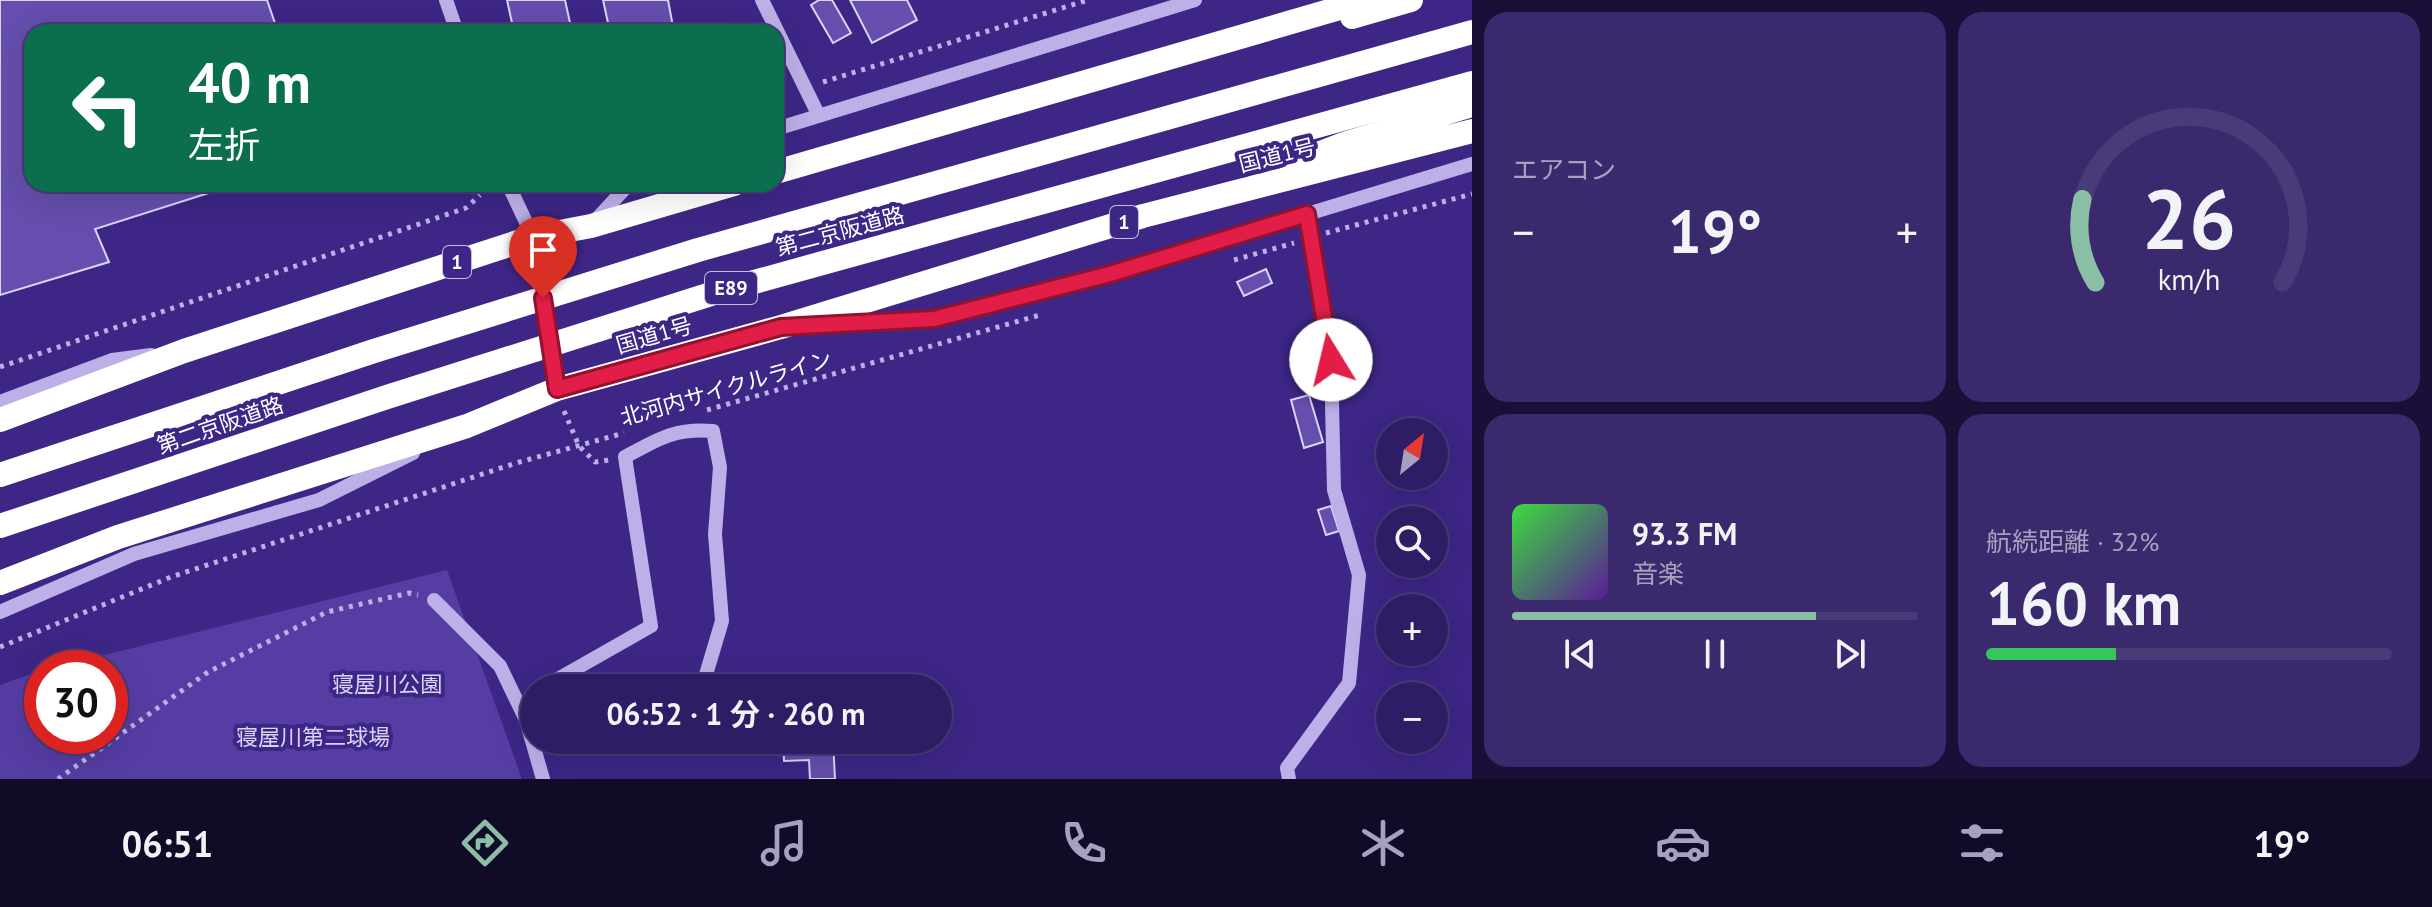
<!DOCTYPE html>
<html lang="ja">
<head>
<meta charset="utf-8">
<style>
  body { margin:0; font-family:"PT Sans","Noto Sans JP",sans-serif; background:#3a296d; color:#f1f3f6; height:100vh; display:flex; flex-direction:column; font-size:30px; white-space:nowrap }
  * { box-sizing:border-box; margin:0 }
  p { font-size:26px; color:#a7a1bf }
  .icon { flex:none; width:44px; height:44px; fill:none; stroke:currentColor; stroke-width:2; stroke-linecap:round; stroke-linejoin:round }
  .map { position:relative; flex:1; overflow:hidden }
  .side { display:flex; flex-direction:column; gap:12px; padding:12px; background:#190f37; width:960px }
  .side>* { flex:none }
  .hud { position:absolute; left:24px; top:24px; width:760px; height:168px; border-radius:24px; box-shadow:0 8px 32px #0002,0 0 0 2px #493a78; background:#0b6e4f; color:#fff; overflow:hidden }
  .needle { width:52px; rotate:30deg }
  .controls { position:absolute; left:1376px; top:418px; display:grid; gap:16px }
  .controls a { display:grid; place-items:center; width:72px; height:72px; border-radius:50%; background:#2e1c64; box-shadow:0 8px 32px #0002,0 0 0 2px #493a78; font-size:40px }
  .speed { position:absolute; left:24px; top:650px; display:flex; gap:16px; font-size:40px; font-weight:700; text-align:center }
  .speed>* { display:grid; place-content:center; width:104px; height:104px; border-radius:50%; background:#2e1c64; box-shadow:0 8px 32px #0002,0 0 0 2px #493a78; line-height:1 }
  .speed .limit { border:12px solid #d22; background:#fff; color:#111 }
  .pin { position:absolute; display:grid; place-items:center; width:68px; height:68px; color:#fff; margin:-82px -34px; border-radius:50% 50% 50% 0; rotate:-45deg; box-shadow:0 0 8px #0007 }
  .pin .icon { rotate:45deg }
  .me { position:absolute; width:88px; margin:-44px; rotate:351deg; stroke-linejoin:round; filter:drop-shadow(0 0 6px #0008) }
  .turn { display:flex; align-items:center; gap:28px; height:168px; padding:0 32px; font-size:36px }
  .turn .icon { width:104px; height:104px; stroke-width:2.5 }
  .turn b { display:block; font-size:56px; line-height:68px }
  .big { font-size:60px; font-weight:700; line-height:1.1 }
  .side .card { flex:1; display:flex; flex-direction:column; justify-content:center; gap:12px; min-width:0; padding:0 28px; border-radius:24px; background:#3a296d }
  .side .dial { align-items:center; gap:0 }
  .dial svg { height:208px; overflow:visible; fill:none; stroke:#493a78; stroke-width:7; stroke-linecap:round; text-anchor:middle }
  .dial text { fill:#f1f3f6; stroke:none }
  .song { display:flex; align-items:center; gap:24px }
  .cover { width:96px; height:96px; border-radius:12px; background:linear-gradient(135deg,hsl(120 70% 55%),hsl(270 70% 35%)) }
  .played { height:8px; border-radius:4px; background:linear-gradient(90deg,#8abfa5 75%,#493a78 75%) }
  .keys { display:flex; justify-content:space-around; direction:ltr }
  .heat { display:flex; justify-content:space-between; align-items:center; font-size:44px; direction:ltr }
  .charge { height:12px; border-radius:6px; background:linear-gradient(90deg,#34c759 32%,#493a78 0) }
  .side .tiles { flex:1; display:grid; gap:12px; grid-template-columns:repeat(2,1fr) }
  .trip { position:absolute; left:520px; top:674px; width:432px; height:80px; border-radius:40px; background:#2e1c64; box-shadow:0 8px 32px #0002,0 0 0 2px #493a78; font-weight:700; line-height:80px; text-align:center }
  .menu { display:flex; height:128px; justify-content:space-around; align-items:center; background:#120b28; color:#a7a1bf }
  .menu .icon { width:56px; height:56px }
  .menu .selected { color:#8abfa5 }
  .menu b { font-size:36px; color:#f1f3f6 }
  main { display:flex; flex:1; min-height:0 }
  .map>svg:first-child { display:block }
</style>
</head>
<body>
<main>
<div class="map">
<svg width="1472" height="779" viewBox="0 0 1472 779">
  <rect width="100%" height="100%" fill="#3d2686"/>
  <!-- green -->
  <path fill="#563da4" d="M447 570 522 779H0V685L42 670V736H110V668H52Z"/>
  <!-- building -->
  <path fill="#654ead" stroke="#dcd4f6" stroke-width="2" d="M0 0H267L278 32H32V184H237L95 229 109 262 0 295Z
    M507 0H565L572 32H514Z
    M603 0H668L674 32H610Z
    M819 0H832L851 33 833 43 811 5Z
    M850 0H907L917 20 872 43Z
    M1266 269 1272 283 1244 296 1237 282Z
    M1309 395 1323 442 1304 448 1291 400Z
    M1331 506 1339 531 1326 535 1318 510Z
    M783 740H833L835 779H810L809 760 784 761Z"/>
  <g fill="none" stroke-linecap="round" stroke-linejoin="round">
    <!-- path -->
    <path stroke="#bdb0e8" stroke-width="5" stroke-dasharray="4 6" stroke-linecap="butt" d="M823 82 1088 0
      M1326 233 1472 194
      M1234 260 1294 243
      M0 367 466 208 480 195
      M707 410 1040 315
      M564 411 579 446 595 462 609 460
      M0 647 171 577 516 463 624 433
      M58 779 208 672 327 612 409 593 418 595"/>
    <!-- minor -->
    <path stroke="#bdb0e8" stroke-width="14" d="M446 0 457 32
      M762 0 819 116
      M776 129 1195 0
      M508 184 533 237 557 389
      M594 222 629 184
      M814 325 934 319 1110 274 1472 164
      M0 402 112 360 151 355
      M434 600 500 666 526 720
      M0 612 134 554 319 500 413 453
      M542 688 651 626 625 457C658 439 674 428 713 431L720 467 715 534 722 621 702 688
      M534 700 526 720 543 779
      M1289 779 1287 768 1349 683 1359 575 1334 490 1331 360 1307 214"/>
    <!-- highway -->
    <path stroke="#fff" stroke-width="24" d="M1352 17 1411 0
      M1292 164 1344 144 1472 105
      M776 172 1367 0
      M0 420 184 351 533 237 591 226 734 184
      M0 583 118 537 467 426 557 389 781 327 1143 216 1472 131"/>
    <!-- highway-bridge -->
    <path stroke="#fff" stroke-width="24" d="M0 475 374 351 698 250 1472 32
      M0 526 387 397 711 294 1472 83"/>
  </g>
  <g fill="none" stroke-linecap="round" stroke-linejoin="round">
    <defs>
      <path id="route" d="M543 298 557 389 781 327 934 319 1110 274 1307 214 1331 360"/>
    </defs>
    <!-- route casing -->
    <use href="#route" stroke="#92132f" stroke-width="20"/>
    <!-- route -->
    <use href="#route" stroke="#e11d48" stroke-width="14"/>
  </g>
  <g text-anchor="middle" stroke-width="8" stroke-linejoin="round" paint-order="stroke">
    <!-- shield labels -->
    <g fill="#3d2686" stroke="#c5bedb" stroke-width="2">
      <rect x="1110" y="206" width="28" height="32" rx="6"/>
      <rect x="443" y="246" width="28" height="32" rx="6"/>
      <rect x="705" y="272" width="52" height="32" rx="6"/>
    </g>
    <g font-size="20" font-weight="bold" fill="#fff">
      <text x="1124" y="229">1</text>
      <text x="457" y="269">1</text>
      <text x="731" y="295">E89</text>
    </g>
    <!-- street labels -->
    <g font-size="22" fill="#fff" stroke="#3d2686">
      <text transform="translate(1277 155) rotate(-14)" y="8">国道1号</text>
      <text transform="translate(840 231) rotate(-15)" y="8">第二京阪道路</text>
      <text transform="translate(654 335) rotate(-16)" y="8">国道1号</text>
      <text transform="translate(726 388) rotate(-16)" y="8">北河内サイクルライン</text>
      <text transform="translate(220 425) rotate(-19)" y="8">第二京阪道路</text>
    </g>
    <!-- park labels -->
    <g font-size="22" fill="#dcd4f6" stroke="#3d2686">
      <text x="387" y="692">寝屋川公園</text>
      <text x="313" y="745">寝屋川第二球場</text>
    </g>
  </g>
</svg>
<div class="controls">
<a><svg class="needle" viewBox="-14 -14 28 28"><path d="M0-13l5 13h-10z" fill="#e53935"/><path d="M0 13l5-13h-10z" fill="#a7a1bf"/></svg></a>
<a><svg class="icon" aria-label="search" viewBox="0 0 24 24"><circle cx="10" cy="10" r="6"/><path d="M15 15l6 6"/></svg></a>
<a>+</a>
<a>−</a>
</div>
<div class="speed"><div class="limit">30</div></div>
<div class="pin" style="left:543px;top:298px;background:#d93025"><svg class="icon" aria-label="arrive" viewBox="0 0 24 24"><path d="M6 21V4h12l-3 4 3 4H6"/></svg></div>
<svg class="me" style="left:1331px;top:360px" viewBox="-20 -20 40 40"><circle r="19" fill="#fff"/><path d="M0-13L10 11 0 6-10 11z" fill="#e11d48"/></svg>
<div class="trip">06:52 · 1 分 · 260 m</div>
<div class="hud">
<div class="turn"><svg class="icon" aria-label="left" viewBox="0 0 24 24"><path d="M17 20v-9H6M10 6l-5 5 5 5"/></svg><div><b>40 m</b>左折</div></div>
</div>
</div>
<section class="side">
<div class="tiles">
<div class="card"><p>エアコン</p>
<div class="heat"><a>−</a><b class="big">19°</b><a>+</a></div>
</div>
<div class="card dial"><svg viewBox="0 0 100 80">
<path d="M14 69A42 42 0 1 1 86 69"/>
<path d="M14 69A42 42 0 0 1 9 37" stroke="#8abfa5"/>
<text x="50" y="56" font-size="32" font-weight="700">26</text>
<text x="50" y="72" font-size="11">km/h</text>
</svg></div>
<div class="card">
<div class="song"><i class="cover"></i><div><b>93.3 FM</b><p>音楽</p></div></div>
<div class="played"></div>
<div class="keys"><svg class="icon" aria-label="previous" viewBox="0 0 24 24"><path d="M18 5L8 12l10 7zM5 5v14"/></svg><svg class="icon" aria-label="pause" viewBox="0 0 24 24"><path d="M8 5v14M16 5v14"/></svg><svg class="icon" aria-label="next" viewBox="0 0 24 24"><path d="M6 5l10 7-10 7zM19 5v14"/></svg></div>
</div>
<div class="card"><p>航続距離 · 32%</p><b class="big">160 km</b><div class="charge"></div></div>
</div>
</section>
</main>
<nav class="menu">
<b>06:51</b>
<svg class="icon selected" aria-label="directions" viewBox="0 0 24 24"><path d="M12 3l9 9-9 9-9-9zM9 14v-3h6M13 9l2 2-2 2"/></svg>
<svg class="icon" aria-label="music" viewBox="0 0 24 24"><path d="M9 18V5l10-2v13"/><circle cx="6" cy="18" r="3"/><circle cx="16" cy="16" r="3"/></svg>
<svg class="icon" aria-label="phone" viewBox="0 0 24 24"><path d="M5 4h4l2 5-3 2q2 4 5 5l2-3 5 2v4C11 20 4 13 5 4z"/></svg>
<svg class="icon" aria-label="climate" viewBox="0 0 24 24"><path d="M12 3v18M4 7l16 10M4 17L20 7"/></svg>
<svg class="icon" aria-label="car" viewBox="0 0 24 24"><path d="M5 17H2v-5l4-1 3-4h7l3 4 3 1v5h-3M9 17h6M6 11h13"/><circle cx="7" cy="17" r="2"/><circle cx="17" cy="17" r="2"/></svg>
<svg class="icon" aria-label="filters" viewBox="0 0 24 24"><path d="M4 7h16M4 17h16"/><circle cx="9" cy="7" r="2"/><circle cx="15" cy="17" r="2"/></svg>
<b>19°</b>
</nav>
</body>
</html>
